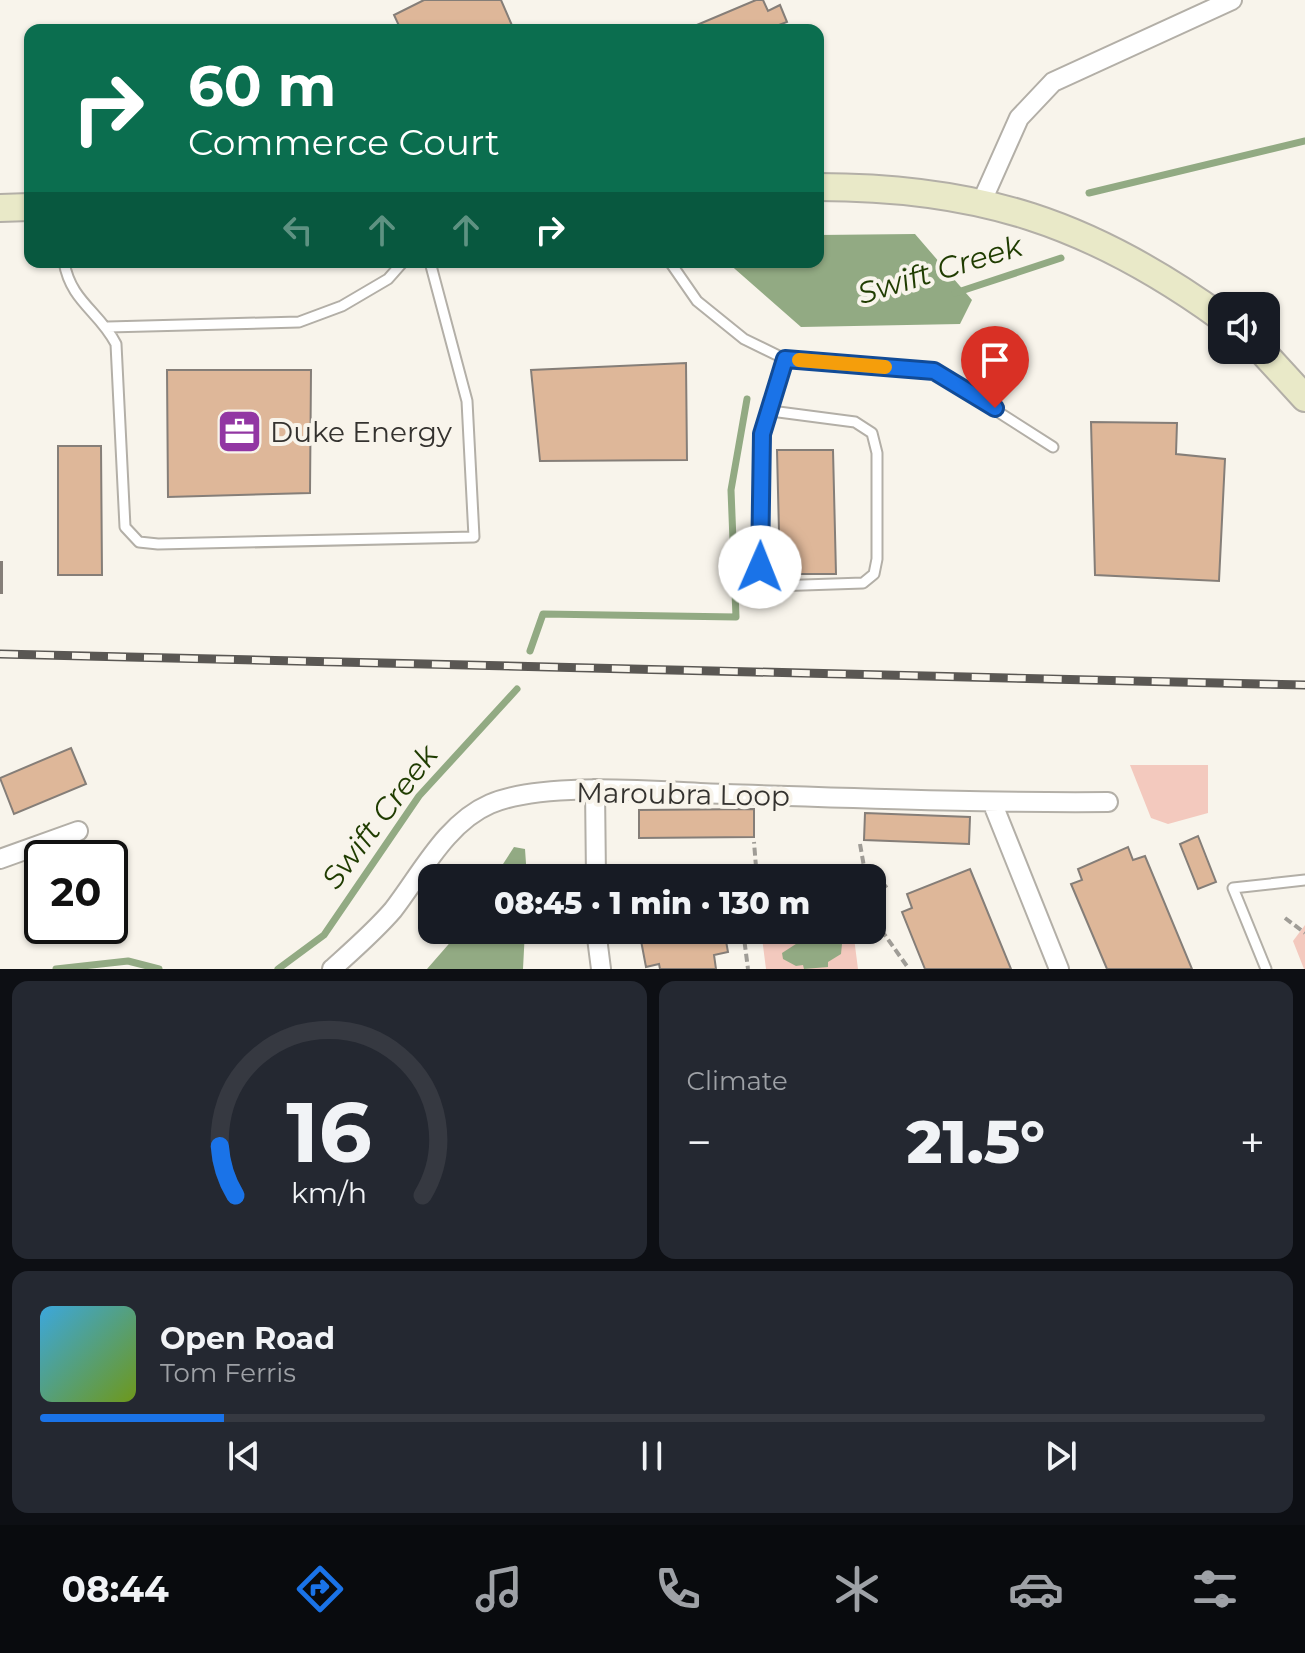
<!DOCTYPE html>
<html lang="en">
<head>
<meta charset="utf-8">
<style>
  body { margin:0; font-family:Montserrat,sans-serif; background:#242831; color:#f1f3f6; height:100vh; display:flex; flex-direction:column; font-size:30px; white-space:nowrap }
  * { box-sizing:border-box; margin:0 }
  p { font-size:26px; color:#9ea1a6 }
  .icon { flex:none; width:44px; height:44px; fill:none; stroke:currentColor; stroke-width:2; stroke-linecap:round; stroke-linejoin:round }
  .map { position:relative; height:969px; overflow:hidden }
  .details { display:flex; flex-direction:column; gap:12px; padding:12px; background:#0d0f14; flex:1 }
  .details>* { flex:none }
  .top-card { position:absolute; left:24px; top:24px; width:800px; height:244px; border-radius:16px; box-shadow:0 2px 6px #0004; background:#0b6e4f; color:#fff; overflow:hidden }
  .tools { position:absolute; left:1208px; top:292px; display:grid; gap:16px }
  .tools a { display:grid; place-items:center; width:72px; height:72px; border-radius:16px; background:#171b24; box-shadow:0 2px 6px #0004; font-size:40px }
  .speed { position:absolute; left:24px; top:840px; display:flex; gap:16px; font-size:40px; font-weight:700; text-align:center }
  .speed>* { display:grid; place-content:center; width:104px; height:104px; border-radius:50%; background:#171b24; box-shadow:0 2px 6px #0004; line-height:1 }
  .speed .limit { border:4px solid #111; border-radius:12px; background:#fff; color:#111 }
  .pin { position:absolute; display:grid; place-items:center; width:68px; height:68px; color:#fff; margin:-82px -34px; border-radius:50% 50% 50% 0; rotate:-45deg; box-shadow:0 0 8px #0007 }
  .pin .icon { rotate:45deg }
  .me { position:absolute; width:88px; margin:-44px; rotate:1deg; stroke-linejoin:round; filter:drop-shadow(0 0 6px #0008) }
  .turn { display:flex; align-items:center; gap:28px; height:168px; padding:0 32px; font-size:36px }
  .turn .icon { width:104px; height:104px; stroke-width:2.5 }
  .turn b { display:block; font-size:56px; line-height:68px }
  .lanes { display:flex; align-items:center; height:76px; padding:0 32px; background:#0003; justify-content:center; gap:40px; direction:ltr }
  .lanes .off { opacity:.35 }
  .big { font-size:60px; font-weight:800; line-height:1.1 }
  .details .tile { flex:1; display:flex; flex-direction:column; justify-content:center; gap:12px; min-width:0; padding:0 28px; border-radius:16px; background:#242831 }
  .details .dial { align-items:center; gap:0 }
  .dial svg { height:208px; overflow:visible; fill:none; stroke:#363941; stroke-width:7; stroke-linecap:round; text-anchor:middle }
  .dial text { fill:#f1f3f6; stroke:none }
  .song { display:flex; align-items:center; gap:24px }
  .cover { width:96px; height:96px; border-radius:12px; background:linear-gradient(135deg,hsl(200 70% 55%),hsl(80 70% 35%)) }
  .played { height:8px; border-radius:4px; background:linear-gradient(90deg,#1a73e8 15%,#363941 15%) }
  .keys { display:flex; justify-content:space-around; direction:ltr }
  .heat { display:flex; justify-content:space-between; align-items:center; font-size:44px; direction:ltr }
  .details .tiles { flex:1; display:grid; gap:12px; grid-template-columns:1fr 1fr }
  .tile:last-child { grid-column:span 2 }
  .trip { position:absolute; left:418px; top:864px; width:468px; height:80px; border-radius:16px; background:#171b24; box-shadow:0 2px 6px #0004; font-weight:800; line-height:80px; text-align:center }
  .menu { display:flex; height:128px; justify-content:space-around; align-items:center; background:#090b0e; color:#9ea1a6 }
  .menu .icon { width:56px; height:56px }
  .menu .current { color:#1a73e8 }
  .menu b { font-size:36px; color:#f1f3f6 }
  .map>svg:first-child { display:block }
</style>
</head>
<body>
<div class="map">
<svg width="1305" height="969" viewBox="0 0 1305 969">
  <rect width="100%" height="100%" fill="#f8f4eb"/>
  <!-- green -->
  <path fill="#f3c9be" d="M1130 765H1208V813L1168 824 1151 818Z
    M828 869 830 878H785V875Z
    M1305 925V969H1304L1293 941Z
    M761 930H853L858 969H766Z"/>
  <!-- water -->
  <path fill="#92aa83" d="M915 234 972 300 960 324 801 327 727 262H818V235Z
    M514 847 525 849 527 878H494Z
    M461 930H525L523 969H427Z
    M823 933 825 937 842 944 841 954 828 962V967L804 969 803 965 796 966 783 959 782 953 799 942V936Z"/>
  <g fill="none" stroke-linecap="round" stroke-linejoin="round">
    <!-- stream -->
    <path stroke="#92aa83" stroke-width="7" d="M1089 193 1305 141
      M955 293 1061 258
      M530 651 543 614 736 617 731 490 747 399
      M56 969 128 961 159 969
      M278 969 324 935 419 796 517 689"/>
  </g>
  <!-- building -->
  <path fill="#deb799" stroke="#857e78" stroke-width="2" d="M424 0H501L514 30H401L394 15Z
    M756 0H763L768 11 780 5 787 22 776 26 778 30H685Z
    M686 363 687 460 540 461 531 370Z
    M167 370H311L310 493 168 497Z
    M1091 422 1177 423 1176 454 1225 459 1219 581 1095 575Z
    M58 446H101L102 575H58Z
    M777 450H833L836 574H780Z
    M0 562H2V593H0Z
    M71 748 86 784 14 814 0 778Z
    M754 809V837L639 838V810Z
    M865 813 970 817 969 844 864 840Z
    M1198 836 1216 882 1198 889 1180 844Z
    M1128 847 1133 860 1145 856 1192 969H1107L1071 884 1082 880 1078 869Z
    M970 869 1011 969H925L902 912 912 908 907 894Z
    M110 873 124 906 110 912Z
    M42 896V918L34 899Z
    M45 926H75L49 937Z
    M639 930H724L728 952 714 955 716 969H660L659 964 646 967Z"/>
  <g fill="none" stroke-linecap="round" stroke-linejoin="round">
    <defs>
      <path id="lane" d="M64 262C71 302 99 311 116 344L125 527 139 542 158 544 474 537 467 401 430 262
        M670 262 697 301 744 339 785 359 934 371 1053 447
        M108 327 299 322 342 306 388 279 403 262
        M771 411 855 422 872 433 877 453V559L874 574 863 583 774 586 764 578 760 567 762 434 785 359
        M1266 969 1233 888 1305 880"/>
      <path id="street" d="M982 201 1019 118 1053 82 1232 0
        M595 789 596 878
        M992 802 1059 969
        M0 859 78 831
        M596 930 601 969
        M332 969C353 950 375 931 393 910 421 874 446 823 490 804 547 780 663 792 726 794 853 798 981 803 1108 802"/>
      <path id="secondary" d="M818 187C979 187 1091 223 1222 318
        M0 208 30 207
        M1261 350 1305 398"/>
    </defs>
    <!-- lane casing -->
    <use href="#lane" stroke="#b3afa7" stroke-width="13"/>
    <!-- street casing -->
    <use href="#street" stroke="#b3afa7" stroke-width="22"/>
    <!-- secondary casing -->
    <use href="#secondary" stroke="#b3afa7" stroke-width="30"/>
    <!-- path -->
    <path stroke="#9f9c96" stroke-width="4" stroke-dasharray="8 4" stroke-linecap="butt" d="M860 844 866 878
      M750 878 756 867 754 842
      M872 896 887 885
      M872 908 877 924 909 969
      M1285 918 1305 933
      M743 930 748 969"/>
    <!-- lane -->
    <use href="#lane" stroke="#fff" stroke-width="9"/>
    <!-- street -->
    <use href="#street" stroke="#fff" stroke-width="18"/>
    <!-- secondary -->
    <use href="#secondary" stroke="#e9e9c8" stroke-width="26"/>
    <defs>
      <path id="rail" d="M0 654 1305 685"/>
    </defs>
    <!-- rail casing -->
    <use href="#rail" stroke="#5a5753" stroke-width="9"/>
    <!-- rail -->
    <use href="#rail" stroke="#f8f4eb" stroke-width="6" stroke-dasharray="18" stroke-linecap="butt"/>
  </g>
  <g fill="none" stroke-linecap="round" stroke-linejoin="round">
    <defs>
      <path id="route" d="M760 567 762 434 785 359 934 371 995 408"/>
    </defs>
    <!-- route casing -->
    <use href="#route" stroke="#114b97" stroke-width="20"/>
    <!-- route -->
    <use href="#route" stroke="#1a73e8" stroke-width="14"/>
    <!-- slow -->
    <path stroke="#f59e0b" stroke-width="14" d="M799 360 885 367"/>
  </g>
  <!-- icons -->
  <defs>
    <symbol id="office-square" viewBox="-11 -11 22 22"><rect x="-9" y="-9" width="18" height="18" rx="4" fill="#9237a3" stroke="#f8f4eb"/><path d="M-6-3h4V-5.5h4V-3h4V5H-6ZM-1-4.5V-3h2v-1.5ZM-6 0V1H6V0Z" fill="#fff"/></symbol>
  </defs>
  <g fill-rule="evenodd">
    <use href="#office-square" x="214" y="406" width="51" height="51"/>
  </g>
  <g text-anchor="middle" stroke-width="8" stroke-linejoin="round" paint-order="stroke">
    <!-- poi labels -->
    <g font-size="28" fill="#34322f" stroke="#f8f4eb" text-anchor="start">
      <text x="270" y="442">Duke Energy</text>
    </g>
    <!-- street labels -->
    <g font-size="28" fill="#34322f" stroke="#f8f4eb">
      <text transform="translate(683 794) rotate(1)" y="10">Maroubra Loop</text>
    </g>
    <!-- water labels -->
    <g font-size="30" font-style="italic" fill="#1f3c00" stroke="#f8f4eb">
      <text transform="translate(940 270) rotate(-17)" y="10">Swift Creek</text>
      <text transform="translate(380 817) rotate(-53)" y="10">Swift Creek</text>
    </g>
  </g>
</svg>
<div class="tools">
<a><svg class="icon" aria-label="sound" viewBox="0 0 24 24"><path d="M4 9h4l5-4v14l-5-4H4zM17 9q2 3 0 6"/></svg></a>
</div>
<div class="speed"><div class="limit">20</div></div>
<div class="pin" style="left:995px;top:408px;background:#d93025"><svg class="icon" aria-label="arrive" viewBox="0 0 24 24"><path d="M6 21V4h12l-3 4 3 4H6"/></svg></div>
<svg class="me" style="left:760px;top:567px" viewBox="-20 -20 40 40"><circle r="19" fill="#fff"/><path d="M0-13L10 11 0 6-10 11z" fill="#1a73e8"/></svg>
<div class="trip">08:45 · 1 min · 130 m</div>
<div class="top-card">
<div class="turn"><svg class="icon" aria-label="right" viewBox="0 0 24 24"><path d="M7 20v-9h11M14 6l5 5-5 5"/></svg><div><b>60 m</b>Commerce Court</div></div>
<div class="lanes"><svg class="icon off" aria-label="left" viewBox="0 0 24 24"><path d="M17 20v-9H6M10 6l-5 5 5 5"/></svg><svg class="icon off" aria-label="ahead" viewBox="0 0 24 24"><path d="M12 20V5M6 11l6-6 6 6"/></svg><svg class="icon off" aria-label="ahead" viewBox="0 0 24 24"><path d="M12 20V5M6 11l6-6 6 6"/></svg><svg class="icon" aria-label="right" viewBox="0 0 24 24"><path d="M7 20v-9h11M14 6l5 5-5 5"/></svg></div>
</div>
</div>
<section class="details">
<div class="tiles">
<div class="tile dial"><svg viewBox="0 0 100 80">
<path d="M14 69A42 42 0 1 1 86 69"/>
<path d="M14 69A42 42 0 0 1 8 50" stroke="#1a73e8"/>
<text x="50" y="56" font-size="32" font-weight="700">16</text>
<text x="50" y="72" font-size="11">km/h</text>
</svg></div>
<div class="tile"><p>Climate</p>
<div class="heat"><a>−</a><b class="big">21.5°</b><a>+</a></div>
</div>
<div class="tile">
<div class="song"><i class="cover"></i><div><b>Open Road</b><p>Tom Ferris</p></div></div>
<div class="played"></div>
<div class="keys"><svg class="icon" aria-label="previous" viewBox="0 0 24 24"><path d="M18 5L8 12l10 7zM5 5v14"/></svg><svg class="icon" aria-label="pause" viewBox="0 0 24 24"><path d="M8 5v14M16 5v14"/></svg><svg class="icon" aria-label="next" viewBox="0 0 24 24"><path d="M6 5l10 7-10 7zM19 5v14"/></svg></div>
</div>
</div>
</section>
<nav class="menu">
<b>08:44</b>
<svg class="icon current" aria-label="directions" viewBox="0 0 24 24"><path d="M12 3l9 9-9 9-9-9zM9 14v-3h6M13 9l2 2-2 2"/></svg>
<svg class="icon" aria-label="music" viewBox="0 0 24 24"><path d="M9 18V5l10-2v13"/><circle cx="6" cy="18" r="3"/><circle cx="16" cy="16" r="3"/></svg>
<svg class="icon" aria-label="phone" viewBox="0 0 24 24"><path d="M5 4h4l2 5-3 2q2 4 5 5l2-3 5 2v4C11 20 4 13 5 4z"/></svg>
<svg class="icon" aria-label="climate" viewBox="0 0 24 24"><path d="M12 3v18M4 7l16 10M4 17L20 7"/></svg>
<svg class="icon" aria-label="car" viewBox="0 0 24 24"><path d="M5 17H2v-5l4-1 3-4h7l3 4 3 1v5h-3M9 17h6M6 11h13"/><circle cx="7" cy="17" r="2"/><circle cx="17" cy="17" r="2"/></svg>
<svg class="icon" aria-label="filters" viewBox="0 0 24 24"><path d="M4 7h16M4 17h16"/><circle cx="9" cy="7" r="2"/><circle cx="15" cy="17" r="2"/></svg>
</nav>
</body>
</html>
